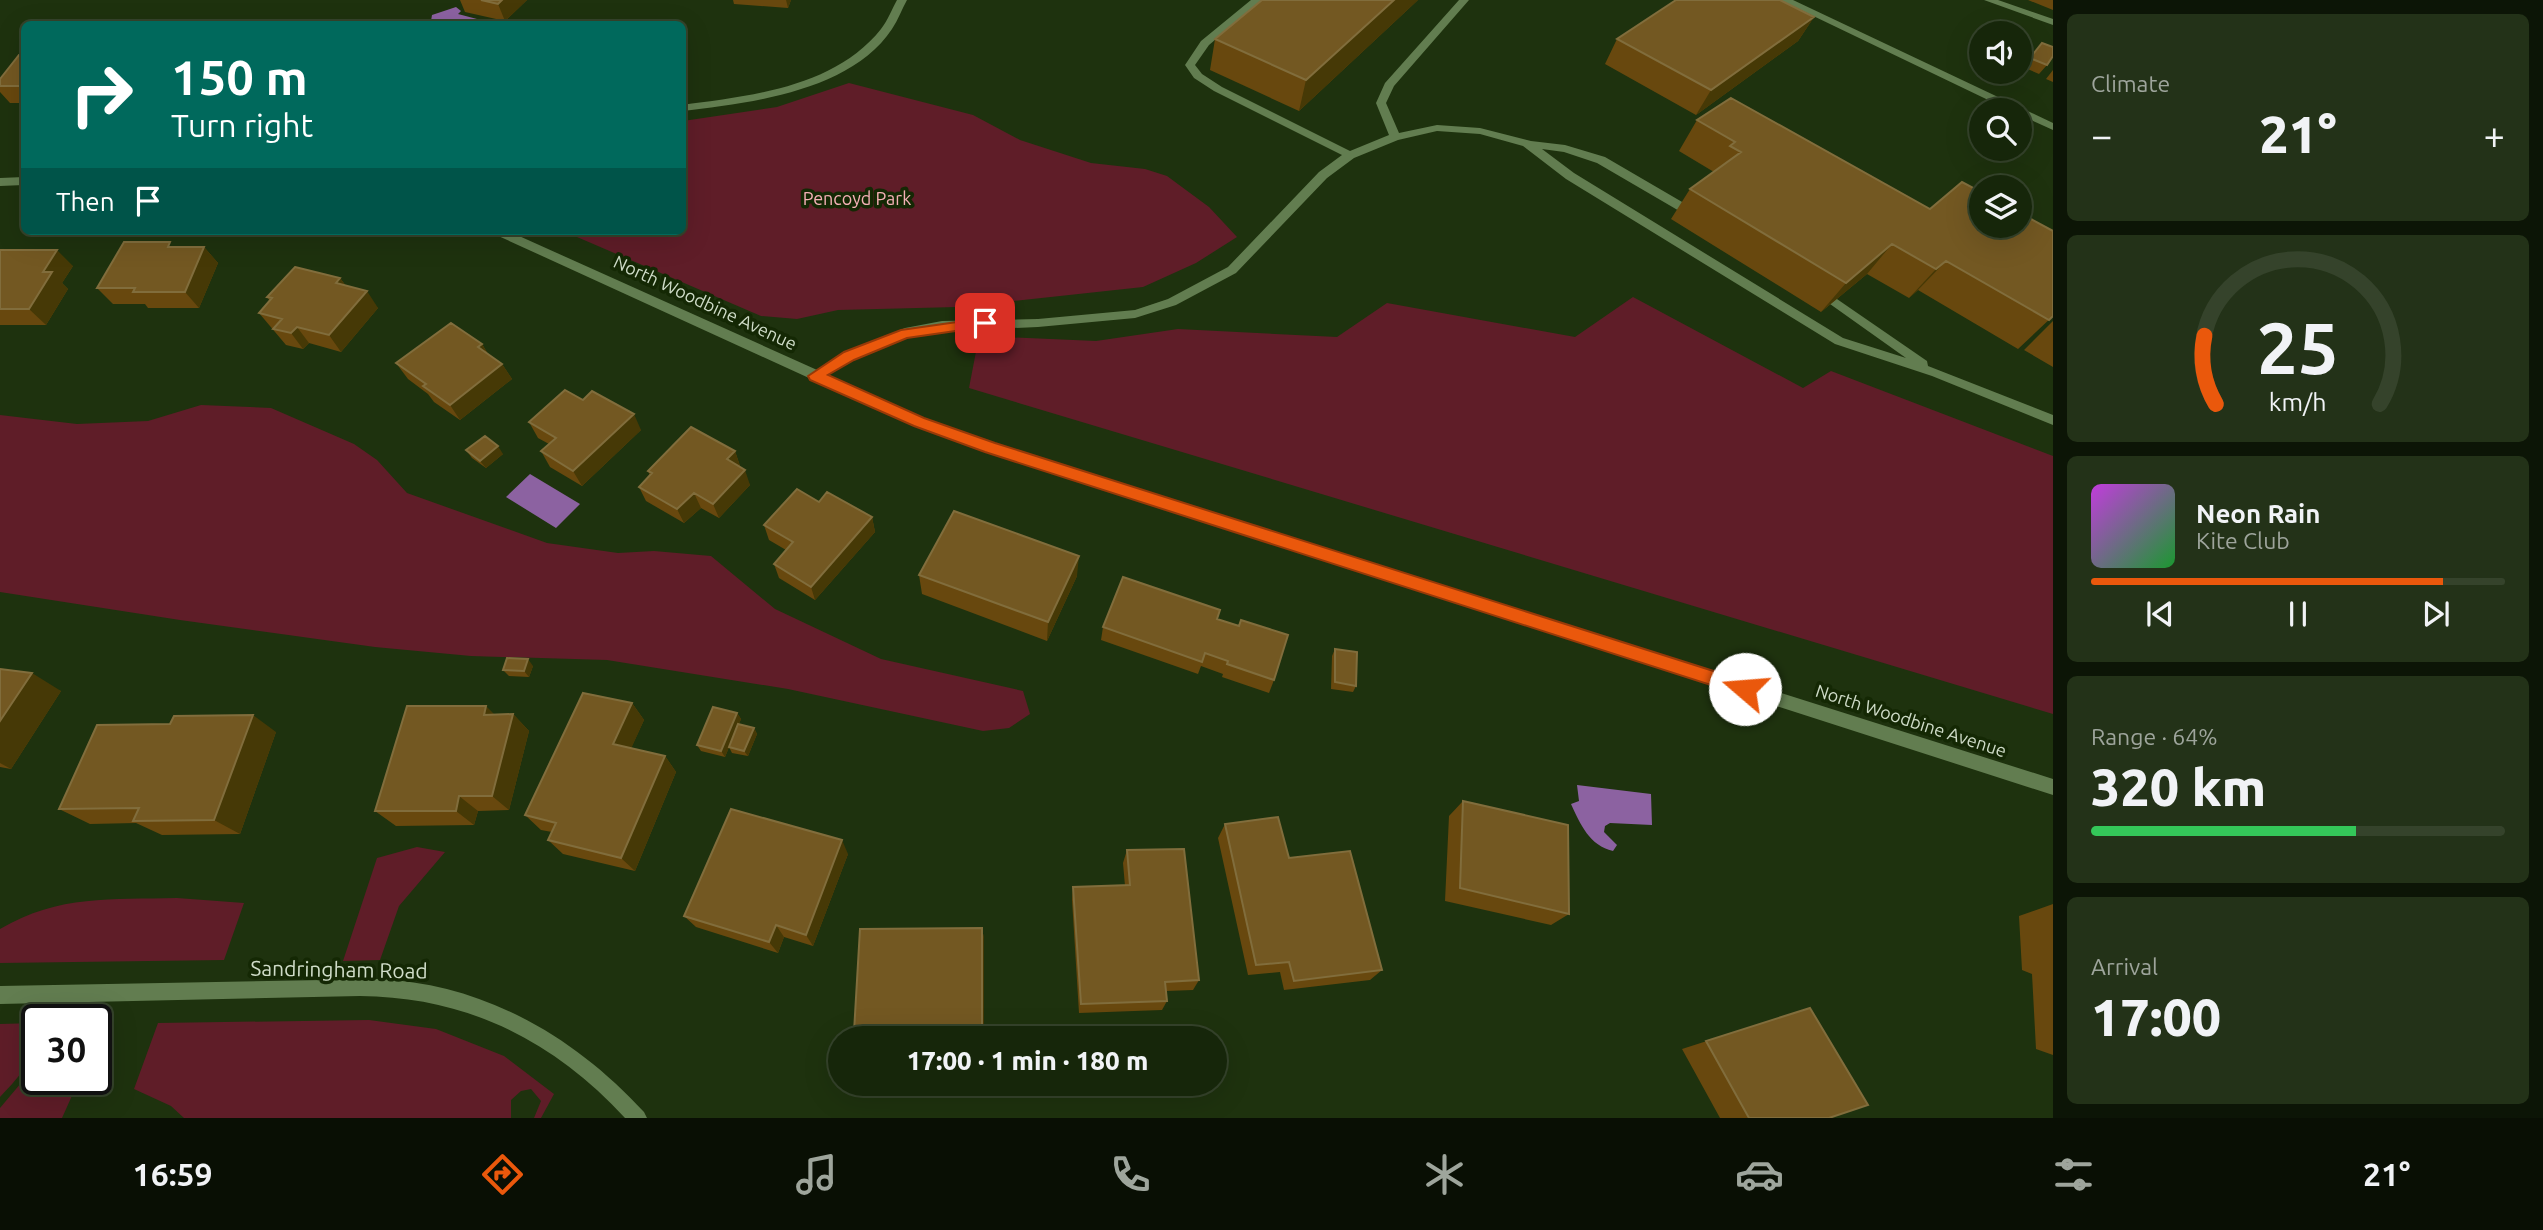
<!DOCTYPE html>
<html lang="en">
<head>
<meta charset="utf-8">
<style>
  body { margin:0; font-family:Ubuntu,sans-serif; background:#233218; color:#f1f3f6; height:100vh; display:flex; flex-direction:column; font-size:26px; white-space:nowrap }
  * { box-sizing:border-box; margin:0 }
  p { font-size:23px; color:#9ea59c }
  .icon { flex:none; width:38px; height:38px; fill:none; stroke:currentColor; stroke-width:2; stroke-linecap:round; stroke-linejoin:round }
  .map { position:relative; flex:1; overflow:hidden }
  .drawer { display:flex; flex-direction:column; gap:14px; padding:14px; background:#0c1506; width:490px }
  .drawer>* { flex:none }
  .top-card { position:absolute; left:21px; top:21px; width:665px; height:214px; border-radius:10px; box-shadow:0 7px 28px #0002,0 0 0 2px #35432b; background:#00695c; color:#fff; overflow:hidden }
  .fabs { position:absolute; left:1969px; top:21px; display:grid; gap:14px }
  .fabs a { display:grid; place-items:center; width:63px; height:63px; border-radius:50%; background:#16260a; box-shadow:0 7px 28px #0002,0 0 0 2px #35432b; font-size:35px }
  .speed { position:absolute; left:21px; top:1004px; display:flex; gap:14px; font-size:35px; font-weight:700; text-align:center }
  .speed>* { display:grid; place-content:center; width:91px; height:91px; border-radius:50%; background:#16260a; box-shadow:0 7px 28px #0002,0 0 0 2px #35432b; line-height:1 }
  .speed .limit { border:4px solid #111; border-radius:10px; background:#fff; color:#111 }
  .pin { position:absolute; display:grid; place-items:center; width:60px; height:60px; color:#fff; margin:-30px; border-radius:14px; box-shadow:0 4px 10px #0006 }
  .me { position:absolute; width:77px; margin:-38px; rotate:288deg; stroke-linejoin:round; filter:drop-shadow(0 0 5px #0008) }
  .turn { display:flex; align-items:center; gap:24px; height:147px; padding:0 35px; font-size:32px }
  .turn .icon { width:91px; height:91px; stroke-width:2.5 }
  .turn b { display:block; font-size:49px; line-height:60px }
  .then { display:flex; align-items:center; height:66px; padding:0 35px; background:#0003; gap:14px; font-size:26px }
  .big { font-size:52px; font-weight:800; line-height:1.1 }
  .drawer .widget { flex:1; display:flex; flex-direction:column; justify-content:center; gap:10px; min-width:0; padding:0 24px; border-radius:10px; background:#233218 }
  .drawer .dial { align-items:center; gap:0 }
  .dial svg { height:182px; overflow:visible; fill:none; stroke:#35432b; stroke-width:7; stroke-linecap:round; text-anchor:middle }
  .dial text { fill:#f1f3f6; stroke:none }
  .song { display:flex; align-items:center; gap:21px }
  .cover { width:84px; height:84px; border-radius:10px; background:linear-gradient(135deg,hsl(290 70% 55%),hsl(130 70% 35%)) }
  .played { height:7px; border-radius:4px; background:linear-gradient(90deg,#ea580c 85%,#35432b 85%) }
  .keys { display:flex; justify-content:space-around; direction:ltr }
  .heat { display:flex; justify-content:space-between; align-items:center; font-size:38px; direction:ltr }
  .charge { height:10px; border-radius:5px; background:linear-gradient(90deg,#34c759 64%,#35432b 0) }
  .trip { position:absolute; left:828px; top:1026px; width:399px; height:70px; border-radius:35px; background:#16260a; box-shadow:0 7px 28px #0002,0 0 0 2px #35432b; font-weight:800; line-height:70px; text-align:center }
  .tabs { display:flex; height:112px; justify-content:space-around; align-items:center; background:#090f04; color:#9ea59c }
  .tabs .icon { width:49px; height:49px }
  .tabs .current { color:#ea580c }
  .tabs b { font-size:32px; color:#f1f3f6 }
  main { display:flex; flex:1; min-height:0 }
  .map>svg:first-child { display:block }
</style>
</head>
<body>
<main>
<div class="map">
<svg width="2053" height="1118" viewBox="0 0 2053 1118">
  <rect width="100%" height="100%" fill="#1e320e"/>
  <!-- green -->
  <path fill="#5f1d28" d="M849 83 973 115 1020 140 1091 163 1145 169 1167 176 1209 207 1237 237 1196 263 1143 287 957 307 838 310 797 319 761 316 563 231H682L683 121 777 107Z
    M1633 297 1803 388 1831 371 2053 456V714L969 388 979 336 1096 341 1178 329 1337 337 1387 303 1575 337Z
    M201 405 271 408 354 444 377 460 407 493 547 543 618 553 654 551 711 556 775 609 881 659 1023 691 1030 714 1009 728 983 731 788 689 607 660 471 656 375 647 180 620 0 592V415L77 424 148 421Z
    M417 847 445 852 399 906 380 960 343 961 377 858Z
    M177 898 244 903 224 960 0 963V929C60 894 111 900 177 898Z
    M369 1020 436 1029 504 1056 554 1094 541 1118H534L541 1101 531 1089 521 1091 511 1100V1118H184L171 1106 134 1089 158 1023Z
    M37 1023C37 1057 23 1073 0 1097V1024Z
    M37 1064V1080H79L62 1118H0V1108Z"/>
  <!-- water -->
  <path fill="#8c62a1" d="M456 7 461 11 458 14 496 24H436L431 21 432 15Z
    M530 474 580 504 556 528 506 497Z
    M1577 785 1651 794 1652 825 1610 823 1605 826 1604 832 1617 845 1613 851C1590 846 1580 824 1571 804L1579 801Z"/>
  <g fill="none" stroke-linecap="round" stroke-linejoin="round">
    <!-- lane -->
    <path fill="#627d50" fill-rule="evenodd" d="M1251 0H1262L1209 45 1195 65 1202 74 1222 87 1350 151 1389 135 1376 103 1385 83 1459 0H1469L1394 86 1386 103 1399 133 1437 125 1480 128 1531 141 1565 145 1605 157 1689 206V212H1681L1597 163 1564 152 1542 149 1574 173 1843 338 1906 358 1830 304 1828 301 1834 297 1927 361 1928 366 2053 415V425L1932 376 1835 344 1566 179 1523 146 1480 134 1437 131 1398 140 1354 158 1327 178 1236 273 1176 305 1135 318 1038 327 942 331 907 337 853 359 819 379H811L809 376 811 373 845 353 905 328 942 321 1038 319 1135 310 1168 299 1228 267 1319 172 1342 155 1214 91 1194 78 1185 65 1201 41Z
      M1780 0H1793L2053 123V130L2020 115V110H2009Z
      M1984 0H1998L2053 19V25Z"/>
    <!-- street -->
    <path fill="#627d50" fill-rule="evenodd" d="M897 0H907C902 9 898 20 892 29 851 91 751 103 682 111V105C751 96 835 87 881 29 888 20 892 9 897 0Z
      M24 177V185L0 186V178Z
      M492 231H508L924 418 994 444 2053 779V795L986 452 914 426 494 234Z
      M379 979C484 984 574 1036 644 1112L647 1118H625C553 1040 467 997 360 996L0 1004V986Z"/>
  </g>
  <!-- wall -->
  <path fill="#68480e" d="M460 0H527L505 21 465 12Z
    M733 0H791L788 8 734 4Z
    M1418 0 1299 111 1210 70 1215 39Z
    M2028 0H2053V10Z
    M1814 17 1798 41 1696 115 1605 64 1617 39Z
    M2042 43 2047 65 2039 74 2023 67Z
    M24 55V103H10L0 92V79Z
    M2053 70V82L2046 79Z
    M1697 120 2053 316 2018 349 1918 290 1909 298 1867 274 1821 312 1671 219 1690 189 1714 172 1679 151Z
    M174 247H204L218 263 199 308H148L145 304H113L97 288Z
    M0 250 73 266 62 283 68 289 46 325H0Z
    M340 278 346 286 378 308 341 352 309 343 303 349 286 345 259 313 270 301 267 297Z
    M2053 321V367L2024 350Z
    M482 344 488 354 502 364 512 379 460 420 434 402 428 394 408 379 396 363Z
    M583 400 641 430 582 486 550 467 541 451 549 444 538 438 529 422Z
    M466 450 503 454 486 468 472 458Z
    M735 451 740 466 739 467 750 485 719 518 701 508 684 523 646 501 639 487 650 475 648 471Z
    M819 502 872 517 875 532 815 600 779 578 774 564 786 550 769 540 764 525Z
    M919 575 1077 576 1047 641 922 594Z
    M1217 619 1274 680 1269 693 1222 677 1223 674 1201 666 1198 674 1101 640 1103 627Z
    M1335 649 1356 686 1353 692 1331 689 1332 656Z
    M533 666 529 677 509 676 503 670Z
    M0 669 61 691 11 769 0 767Z
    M632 703 644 720 631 748 665 756 676 772 635 871 563 854 548 840 552 832 541 830 525 815Z
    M737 713 741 719 734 735 754 728 757 734 748 756 732 753 729 747 725 757 701 751 697 745Z
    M513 714 529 731 509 810 478 811 474 825 396 826 375 811 494 715Z
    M276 732 240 834 162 835 136 823 90 824 59 809Z
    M1463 801 1569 914 1551 925 1445 901 1449 816Z
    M1225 824 1289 858 1382 970 1370 980 1284 990 1280 972 1248 975 1218 838Z
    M1127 850 1199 980 1193 990 1166 991 1167 1001 1162 1010 1079 1013 1072 900 1073 887 1125 886 1123 863Z
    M848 854 813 946 784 937 778 953 696 927 684 916Z
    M2053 904V1055L2036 1049 2032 974 2022 970 2019 916Z
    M982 928 984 939V1038H858L854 1032Z
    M1810 1008 1829 1118H1720L1682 1049Z"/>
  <!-- shaded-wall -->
  <path fill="#463906" d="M502 0H527L505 21 498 4Z
    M786 0H791L788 8Z
    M1394 0H1418L1299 111 1306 80Z
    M1814 17 1798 41 1696 115 1711 90Z
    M1892 244 1867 274 1821 312 1846 283Z
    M204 247 218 263 199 308 185 292Z
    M57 250 73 266 62 283 68 289 46 325 29 309 43 272Z
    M1946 261 1918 290 1909 298 1936 269Z
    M340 278 352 295 336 283Z
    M367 291 378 308 341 352 329 335Z
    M297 327 309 343 303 349 291 333Z
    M482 344 491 360 478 347Z
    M502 364 512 379 460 420 450 405Z
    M634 414 641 430 582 486 573 471Z
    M498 446 503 454 486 468 480 461Z
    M735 451 740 466 732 474 727 459Z
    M745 470 750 485 719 518 713 504Z
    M694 493 701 508 684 523 677 509Z
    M872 517 875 532 815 600 811 587Z
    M1079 556 1077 576 1047 641 1048 622Z
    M528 659 533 666 529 677 524 671Z
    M32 673 61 691 11 769 0 763V721Z
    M632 703 644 720 626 760 613 744Z
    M486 706 503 723 484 715Z
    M737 713 741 719 725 757 721 751Z
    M513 714 529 731 509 810 492 796Z
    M253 715 276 732 240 834 214 820Z
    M754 728 757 734 748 756 744 751Z
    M665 756 676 772 635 871 621 858Z
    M459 796 478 811 474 825 456 811Z
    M842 840 848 854 813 946 806 935Z
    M776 925 784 937 778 953 769 942Z
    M982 928 984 939V1038H982Z"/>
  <!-- building -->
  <path fill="#735822" stroke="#816d3c" stroke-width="2" d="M481 0H502L498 4Z
    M1262 0H1394L1306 80 1215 39Z
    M1676 0H1780L1814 17 1711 90 1617 39Z
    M2042 43 2053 47V56L2047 65 2030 58Z
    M19 55H24V86H0V79Z
    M1731 98 1930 209 1962 182 1981 192V226H2020V213L2053 231V316L2049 320 1946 261 1936 269 1892 244 1846 283 1690 189 1741 152 1730 146 1735 142 1697 120Z
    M124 242H170L168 247H204L185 292H133L135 288H97Z
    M0 250H57L43 272H52L29 309H0Z
    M295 267 340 278 336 283 367 291 329 335 297 327 291 333 273 329 282 319 259 313 272 298 267 297Z
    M451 323 482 344 478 347 502 364 450 405 423 386 426 384 396 363Z
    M565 390 583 400 592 391 634 414 573 471 541 451 556 438 529 422Z
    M691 427 735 451 727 459 745 470 713 504 694 493 677 509 639 487 652 473 648 471Z
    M485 436 498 446 480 461 466 450Z
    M797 489 819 502 827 492 872 517 811 587 774 564 793 542 764 525Z
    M954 511 1079 556 1048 622 919 575Z
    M1123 577 1220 610 1217 619 1239 626 1241 620 1288 635 1274 680 1227 664 1228 661 1205 653 1202 662 1103 627Z
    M1335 649 1357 652 1356 686 1335 682Z
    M507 658 528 659 524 671 503 670Z
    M0 669 32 673 0 721Z
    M583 693 632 703 613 744 665 756 621 858 548 840 556 823 525 815Z
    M407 706H486L484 715 513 714 492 796H459L456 811H375Z
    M713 707 737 713 721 751 697 745Z
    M253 715 214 820 133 821 139 808 59 809 97 725 170 724 174 716Z
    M738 724 754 728 744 751 729 747Z
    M1463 801 1568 825 1569 914 1460 888Z
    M731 809 842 840 806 935 776 925 769 942 684 916Z
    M1278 817 1289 858 1350 851 1382 970 1294 981 1289 962 1256 965 1225 824Z
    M1184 849 1199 980 1165 982 1167 1001 1081 1004 1073 887 1130 885 1127 850Z
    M982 928V1038H893V1032H854L860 929Z
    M1810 1008 1868 1105 1829 1118H1749L1706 1041Z"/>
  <!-- route -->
  <path fill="#ea580c" stroke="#983908" stroke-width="2" d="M985 318 992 323 990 326 907 338 854 360 828 375 924 418 995 443 1745 681 1754 689 1751 694 1745 696 985 452 914 426 810 380 808 376 844 352 901 330Z"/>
  <g text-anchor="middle" stroke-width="7" stroke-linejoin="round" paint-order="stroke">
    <!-- park labels -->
    <g font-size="18" fill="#f5b0b6" stroke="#142804">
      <text x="857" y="205">Pencoyd Park</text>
    </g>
    <!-- street labels -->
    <g font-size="18" fill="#cfdcc8" stroke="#142804">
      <text transform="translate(705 303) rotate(25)" y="6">North Woodbine Avenue</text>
      <text transform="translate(1911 721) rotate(18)" y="6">North Woodbine Avenue</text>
    </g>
    <!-- near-street labels -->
    <g font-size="21" fill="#cfdcc8" stroke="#142804">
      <text transform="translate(339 970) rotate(1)" y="7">Sandringham Road</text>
    </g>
  </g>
</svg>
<div class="fabs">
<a><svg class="icon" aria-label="sound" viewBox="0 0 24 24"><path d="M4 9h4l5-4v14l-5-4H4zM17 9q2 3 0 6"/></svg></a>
<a><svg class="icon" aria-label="search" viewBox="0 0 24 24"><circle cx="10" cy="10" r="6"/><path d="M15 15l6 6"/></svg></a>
<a><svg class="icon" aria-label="layers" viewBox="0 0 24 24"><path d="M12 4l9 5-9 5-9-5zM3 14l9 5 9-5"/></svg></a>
</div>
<div class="speed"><div class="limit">30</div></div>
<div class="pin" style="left:985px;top:323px;background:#d93025"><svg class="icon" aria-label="arrive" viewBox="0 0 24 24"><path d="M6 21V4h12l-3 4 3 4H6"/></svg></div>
<svg class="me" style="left:1745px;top:689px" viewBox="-20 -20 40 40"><circle r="19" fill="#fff"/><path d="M0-13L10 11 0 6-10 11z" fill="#ea580c"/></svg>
<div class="trip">17:00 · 1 min · 180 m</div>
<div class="top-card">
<div class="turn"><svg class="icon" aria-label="right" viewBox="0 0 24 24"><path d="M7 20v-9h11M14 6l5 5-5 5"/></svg><div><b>150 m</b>Turn right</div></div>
<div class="then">Then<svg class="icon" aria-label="arrive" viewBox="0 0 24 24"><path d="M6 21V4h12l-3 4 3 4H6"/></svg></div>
</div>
</div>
<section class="drawer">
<div class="widget"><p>Climate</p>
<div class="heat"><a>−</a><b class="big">21°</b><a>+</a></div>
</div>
<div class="widget dial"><svg viewBox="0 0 100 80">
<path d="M14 69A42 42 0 1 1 86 69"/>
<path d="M14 69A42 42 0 0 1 9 39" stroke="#ea580c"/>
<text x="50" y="56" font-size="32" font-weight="700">25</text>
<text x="50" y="72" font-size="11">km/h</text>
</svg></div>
<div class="widget">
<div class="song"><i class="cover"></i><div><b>Neon Rain</b><p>Kite Club</p></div></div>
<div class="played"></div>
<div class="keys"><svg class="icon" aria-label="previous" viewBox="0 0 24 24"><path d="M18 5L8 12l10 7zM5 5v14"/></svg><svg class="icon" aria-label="pause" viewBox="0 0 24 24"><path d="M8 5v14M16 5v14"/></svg><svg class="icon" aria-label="next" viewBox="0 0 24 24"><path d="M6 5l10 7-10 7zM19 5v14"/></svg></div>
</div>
<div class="widget"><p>Range · 64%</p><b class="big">320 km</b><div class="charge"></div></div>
<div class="widget"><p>Arrival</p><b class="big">17:00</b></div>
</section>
</main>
<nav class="tabs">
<b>16:59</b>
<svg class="icon current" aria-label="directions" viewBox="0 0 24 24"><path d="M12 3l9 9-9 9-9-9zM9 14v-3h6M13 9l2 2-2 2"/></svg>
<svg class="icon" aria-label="music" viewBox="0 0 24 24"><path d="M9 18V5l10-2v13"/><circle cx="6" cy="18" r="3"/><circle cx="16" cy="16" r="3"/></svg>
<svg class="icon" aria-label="phone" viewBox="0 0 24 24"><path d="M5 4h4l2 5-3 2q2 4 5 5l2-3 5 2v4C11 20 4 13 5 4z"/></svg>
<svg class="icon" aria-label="climate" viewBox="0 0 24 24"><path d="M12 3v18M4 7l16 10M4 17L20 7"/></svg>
<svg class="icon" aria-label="car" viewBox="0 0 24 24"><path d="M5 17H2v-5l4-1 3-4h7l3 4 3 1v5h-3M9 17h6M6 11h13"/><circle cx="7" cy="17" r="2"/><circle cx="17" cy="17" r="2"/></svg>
<svg class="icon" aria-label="filters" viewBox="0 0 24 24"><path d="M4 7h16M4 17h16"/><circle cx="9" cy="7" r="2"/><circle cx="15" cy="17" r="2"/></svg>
<b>21°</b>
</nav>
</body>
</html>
